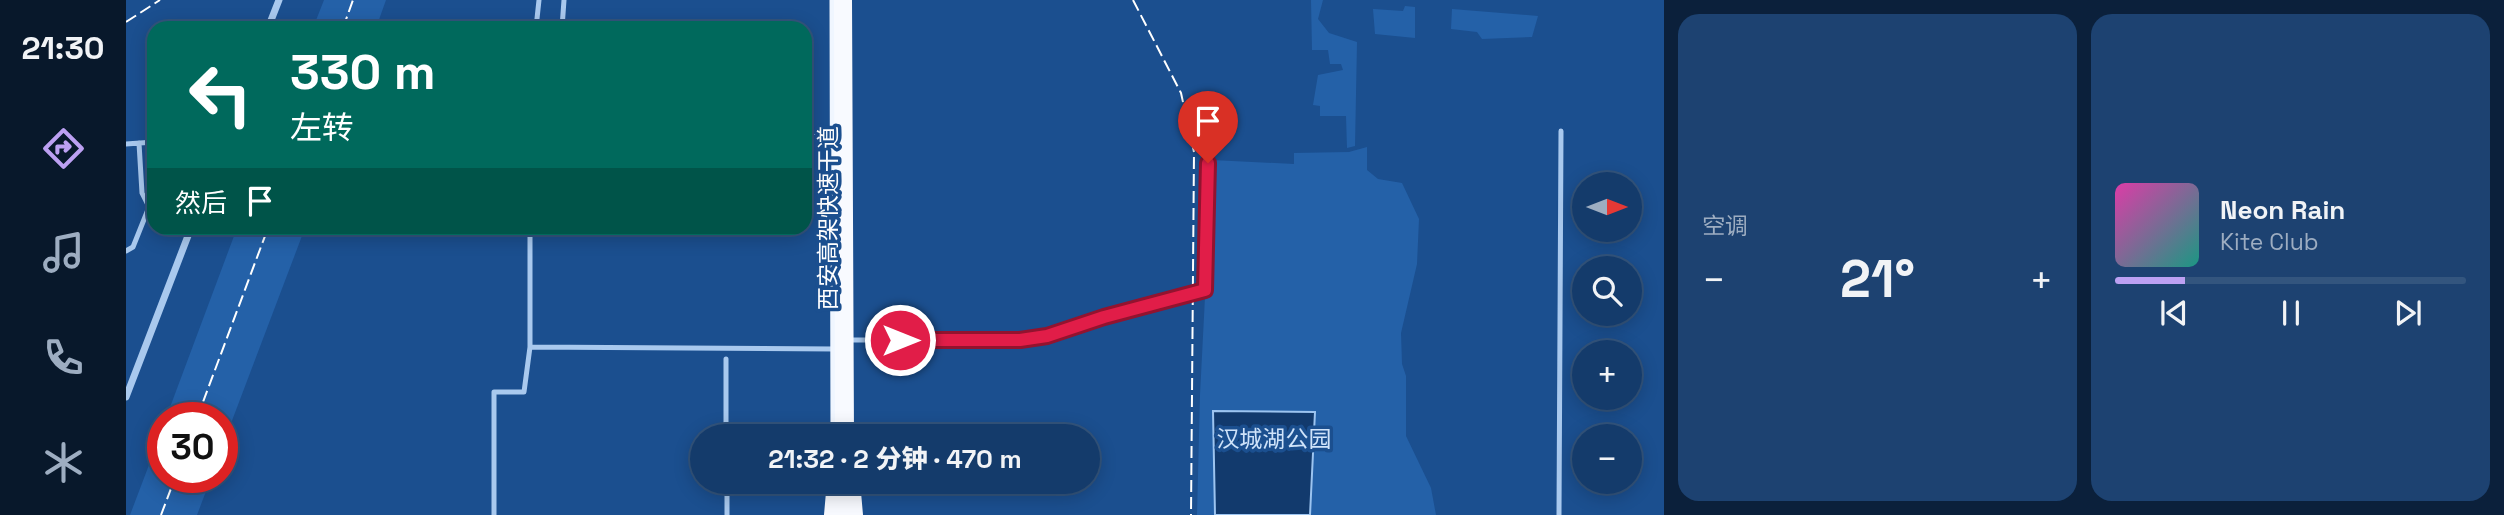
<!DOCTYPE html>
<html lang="zh">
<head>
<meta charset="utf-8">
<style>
  body { margin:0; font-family:"Space Grotesk","Noto Sans SC",sans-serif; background:#1d4271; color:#f1f3f6; height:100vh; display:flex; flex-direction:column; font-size:26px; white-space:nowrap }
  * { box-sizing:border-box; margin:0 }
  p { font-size:23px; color:#9dadc1 }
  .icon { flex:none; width:38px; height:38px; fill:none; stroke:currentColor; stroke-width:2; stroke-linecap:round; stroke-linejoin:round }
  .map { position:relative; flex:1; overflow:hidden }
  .side { display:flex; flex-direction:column; gap:14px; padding:14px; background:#0b203b; width:840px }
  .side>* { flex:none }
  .guide { position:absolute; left:21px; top:21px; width:665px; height:214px; border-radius:21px; box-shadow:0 4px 18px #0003,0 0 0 2px #33557e; background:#00695c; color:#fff; overflow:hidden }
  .needle { width:46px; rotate:90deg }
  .fabs { position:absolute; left:1446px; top:172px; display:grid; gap:14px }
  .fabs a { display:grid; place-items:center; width:70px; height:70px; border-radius:50%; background:#143b6b; box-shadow:0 4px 18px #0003,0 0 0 2px #33557e; font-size:35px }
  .speed { position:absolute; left:21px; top:402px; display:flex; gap:14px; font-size:35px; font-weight:700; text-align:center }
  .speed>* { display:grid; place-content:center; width:91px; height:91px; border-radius:50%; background:#143b6b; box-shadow:0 4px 18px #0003,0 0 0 2px #33557e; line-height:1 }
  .speed .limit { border:10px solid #d22; background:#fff; color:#111 }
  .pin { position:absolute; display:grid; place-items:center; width:60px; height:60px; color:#fff; margin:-72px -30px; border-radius:50% 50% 50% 0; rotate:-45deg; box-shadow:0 0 7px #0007 }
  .pin .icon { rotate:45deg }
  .me { position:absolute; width:77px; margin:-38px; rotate:90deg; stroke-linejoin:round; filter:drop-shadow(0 0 5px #0008) }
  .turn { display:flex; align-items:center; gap:24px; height:147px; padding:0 28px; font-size:32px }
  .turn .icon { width:91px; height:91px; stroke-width:2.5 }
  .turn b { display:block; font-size:49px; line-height:60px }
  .then { display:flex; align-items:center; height:66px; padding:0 28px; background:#0003; gap:14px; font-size:26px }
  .big { font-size:52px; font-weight:800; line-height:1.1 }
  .side .tile { flex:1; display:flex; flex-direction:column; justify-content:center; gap:10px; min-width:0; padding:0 24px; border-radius:21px; background:#1d4271 }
  .song { display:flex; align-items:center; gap:21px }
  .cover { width:84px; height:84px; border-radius:10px; background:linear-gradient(135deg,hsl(320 70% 55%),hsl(170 70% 35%)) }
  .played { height:7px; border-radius:4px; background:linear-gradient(90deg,#bca0f2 20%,#33557e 20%) }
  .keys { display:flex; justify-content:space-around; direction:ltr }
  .heat { display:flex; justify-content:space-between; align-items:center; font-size:38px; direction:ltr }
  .side .tiles { flex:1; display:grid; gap:14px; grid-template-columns:repeat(2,1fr) }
  .trip { position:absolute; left:564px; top:424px; width:410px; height:70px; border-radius:35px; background:#143b6b; box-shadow:0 4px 18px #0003,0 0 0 2px #33557e; font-weight:800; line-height:70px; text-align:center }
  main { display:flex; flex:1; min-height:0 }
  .dock { display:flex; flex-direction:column; width:126px; justify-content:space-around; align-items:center; background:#08182b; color:#9dadc1 }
  .dock .icon { width:49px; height:49px }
  .dock .active { color:#bca0f2 }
  .dock b { font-size:32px; color:#f1f3f6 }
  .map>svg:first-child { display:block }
</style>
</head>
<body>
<main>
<nav class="dock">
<b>21:30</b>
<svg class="icon active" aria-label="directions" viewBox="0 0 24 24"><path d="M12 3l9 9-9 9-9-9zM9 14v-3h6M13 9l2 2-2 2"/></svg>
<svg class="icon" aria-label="music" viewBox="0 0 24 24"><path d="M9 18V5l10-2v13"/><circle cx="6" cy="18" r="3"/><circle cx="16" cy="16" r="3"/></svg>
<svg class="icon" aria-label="phone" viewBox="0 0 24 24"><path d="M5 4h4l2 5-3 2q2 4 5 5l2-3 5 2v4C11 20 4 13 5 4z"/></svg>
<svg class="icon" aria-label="climate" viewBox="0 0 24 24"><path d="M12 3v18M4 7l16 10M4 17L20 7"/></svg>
</nav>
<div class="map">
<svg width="1538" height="515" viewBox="0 0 1538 515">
  <rect width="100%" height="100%" fill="#1b4f8f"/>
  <!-- green -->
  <path fill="#2461a8" d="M198 0H260L250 28H187Z
    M1185 0H1197L1192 19 1203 33 1231 42 1229 146 1221 148 1220 116H1194V106L1187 105 1192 75 1217 70 1215 64H1204L1202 50H1186Z
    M1279 6 1289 7V38L1249 34 1247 9 1277 11Z
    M1326 9 1412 16 1406 37 1356 39 1351 32 1325 29Z
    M1241 147V170L1252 179 1276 183 1293 219 1291 264 1275 333 1276 364 1280 376V436L1305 488 1310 515H1071L1074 395 1086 160 1168 164V153L1223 152Z
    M111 228H179L96 447V418H40Z
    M37 428V478H85L71 515H4Z"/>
  <!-- water -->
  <path fill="#123a6d" stroke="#9cc4f0" stroke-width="2" d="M1087 411 1189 412 1184 515H1089Z"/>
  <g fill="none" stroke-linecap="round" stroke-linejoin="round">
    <!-- minor -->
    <path stroke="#a9c9ee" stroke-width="5" d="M410 28 413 0
      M436 28 438 0
      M679 132 708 133
      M0 144 28 142
      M404 228V347L709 349
      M0 251 7 247 23 207 16 193 13 143
      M726 340H894L921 336 978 317 1073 294 1079 290 1081 283 1082 163
      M600 359V436
      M601 481V515
      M368 515V392H398L404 347
      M1433 515 1435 131"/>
    <!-- tertiary -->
    <path stroke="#a9c9ee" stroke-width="7" d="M142 28 153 0
      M0 397 65 228"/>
    <!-- primary -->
    <path stroke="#f0f6ff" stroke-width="9" d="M708 0 709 436"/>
    <!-- trunk -->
    <path stroke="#f8faff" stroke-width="10" d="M713 0 714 436
      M721 0 723 436
      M729 481 732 515
      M703 515 706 481
      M713 515 714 481
      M723 515V484"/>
    <!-- rail -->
    <path stroke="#fff" stroke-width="2" stroke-dasharray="12 5" stroke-linecap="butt" d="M1007 0 1055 93 1068 152 1065 515
      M0 22 34 0
      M217 28 227 0
      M71 418 142 228
      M35 515 49 478"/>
  </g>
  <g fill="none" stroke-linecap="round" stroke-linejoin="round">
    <defs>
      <path id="route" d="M774 340H894L921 336 978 317 1079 290 1082 163"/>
    </defs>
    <!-- route casing -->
    <use href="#route" stroke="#92132f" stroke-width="18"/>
    <!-- route -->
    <use href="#route" stroke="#e11d48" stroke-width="12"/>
  </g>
  <g text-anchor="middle" stroke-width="7" stroke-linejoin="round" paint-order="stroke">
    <!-- street labels -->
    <g font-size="23" fill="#fff" stroke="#1b4f8f">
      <text transform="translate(702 218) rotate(-90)" y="8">西安高架快速干道</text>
    </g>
    <!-- park labels -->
    <g font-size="23" fill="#cfe3fa" stroke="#1b4f8f">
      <text x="1148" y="447">汉城湖公园</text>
    </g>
  </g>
</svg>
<div class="fabs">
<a><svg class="needle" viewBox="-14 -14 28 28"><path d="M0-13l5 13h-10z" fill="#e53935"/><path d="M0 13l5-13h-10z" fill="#9dadc1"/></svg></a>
<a><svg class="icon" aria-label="search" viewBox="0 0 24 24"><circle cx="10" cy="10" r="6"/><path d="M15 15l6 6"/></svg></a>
<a>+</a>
<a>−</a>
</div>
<div class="speed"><div class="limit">30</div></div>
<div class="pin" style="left:1082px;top:163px;background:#d93025"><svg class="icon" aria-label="arrive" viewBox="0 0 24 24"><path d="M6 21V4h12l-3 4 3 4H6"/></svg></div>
<svg class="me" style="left:774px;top:340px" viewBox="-20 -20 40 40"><circle r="17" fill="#e11d48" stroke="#fff" stroke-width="3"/><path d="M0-11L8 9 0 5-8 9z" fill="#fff"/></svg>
<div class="trip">21:32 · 2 分钟 · 470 m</div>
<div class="guide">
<div class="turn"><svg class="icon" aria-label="left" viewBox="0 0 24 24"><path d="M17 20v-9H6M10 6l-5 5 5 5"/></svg><div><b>330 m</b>左转</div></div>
<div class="then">然后<svg class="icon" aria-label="arrive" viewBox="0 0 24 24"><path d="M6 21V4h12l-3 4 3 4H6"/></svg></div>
</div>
</div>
<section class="side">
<div class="tiles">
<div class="tile"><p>空调</p>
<div class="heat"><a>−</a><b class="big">21°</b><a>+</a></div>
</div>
<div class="tile">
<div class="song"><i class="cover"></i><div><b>Neon Rain</b><p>Kite Club</p></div></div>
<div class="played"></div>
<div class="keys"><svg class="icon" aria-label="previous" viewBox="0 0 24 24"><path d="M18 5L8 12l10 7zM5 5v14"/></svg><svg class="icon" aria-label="pause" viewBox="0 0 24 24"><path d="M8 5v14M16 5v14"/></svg><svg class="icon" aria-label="next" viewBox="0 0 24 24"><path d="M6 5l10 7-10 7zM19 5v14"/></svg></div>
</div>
</div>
</section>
</main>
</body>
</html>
